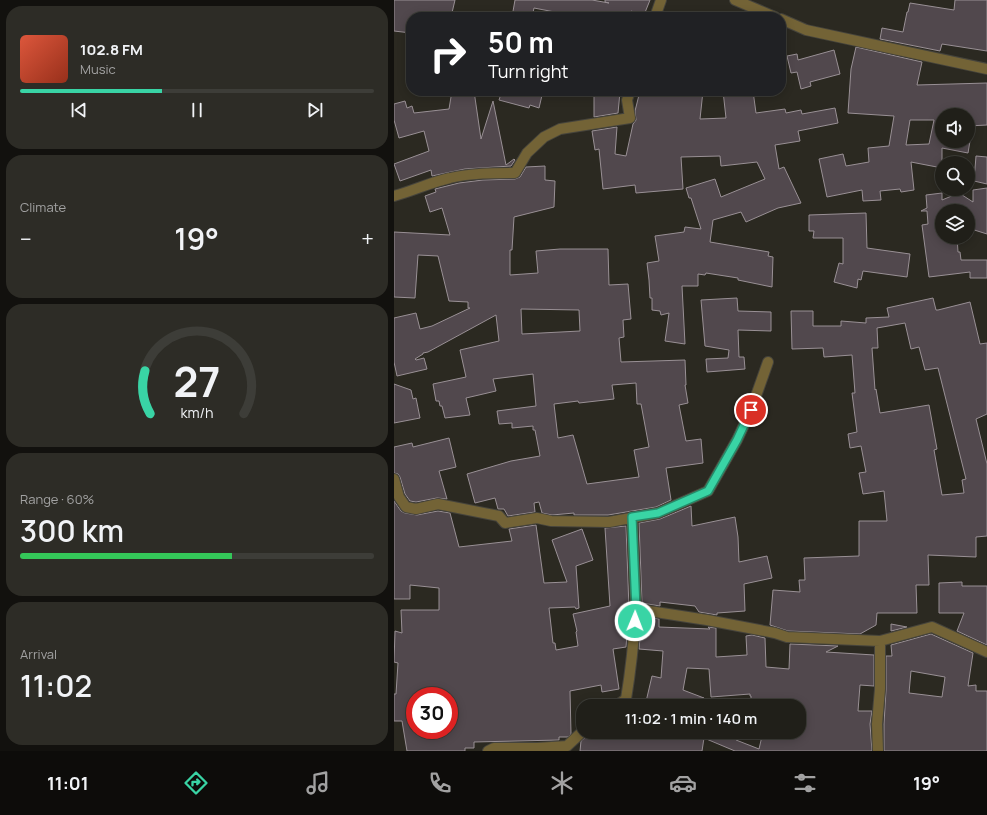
<!DOCTYPE html>
<html lang="en">
<head>
<meta charset="utf-8">
<style>
  body { margin:0; font-family:Manrope,sans-serif; background:#2d2c26; color:#f1f3f6; height:100vh; display:flex; flex-direction:column; font-size:15px; white-space:nowrap }
  * { box-sizing:border-box; margin:0 }
  p { font-size:13px; color:#a2a2a2 }
  .icon { flex:none; width:22px; height:22px; fill:none; stroke:currentColor; stroke-width:2; stroke-linecap:round; stroke-linejoin:round }
  .map { position:relative; flex:1; overflow:hidden }
  .drawer { display:flex; flex-direction:column; gap:6px; padding:6px; background:#12110e; width:394px }
  .drawer>* { flex:none }
  .hud { position:absolute; left:12px; top:12px; width:380px; height:84px; border-radius:16px; box-shadow:0 2px 10px #0003,0 0 0 1px #3d3d38; background:#202124; color:#fff; overflow:hidden }
  .buttons { position:absolute; left:541px; top:108px; display:grid; gap:8px }
  .buttons a { display:grid; place-items:center; width:40px; height:40px; border-radius:50%; background:#201f19; box-shadow:0 2px 10px #0003,0 0 0 1px #3d3d38; font-size:20px }
  .speed { position:absolute; left:12px; top:687px; display:flex; gap:8px; font-size:20px; font-weight:700; text-align:center }
  .speed>* { display:grid; place-content:center; width:52px; height:52px; border-radius:50%; background:#201f19; box-shadow:0 2px 10px #0003,0 0 0 1px #3d3d38; line-height:1 }
  .speed .limit { border:6px solid #d22; background:#fff; color:#111 }
  .pin { position:absolute; display:grid; place-items:center; width:34px; height:34px; color:#fff; margin:-17px; border:2px solid #fff; border-radius:50%; box-shadow:0 1px 4px #0007 }
  .me { position:absolute; width:44px; margin:-22px; rotate:1deg; stroke-linejoin:round; filter:drop-shadow(0 0 3px #0008) }
  .turn { display:flex; align-items:center; gap:14px; height:84px; padding:0 16px; font-size:18px }
  .turn .icon { width:52px; height:52px; stroke-width:2.5 }
  .turn b { display:block; font-size:28px; line-height:34px }
  .big { font-size:30px; font-weight:600; line-height:1.1 }
  .drawer .card { flex:1; display:flex; flex-direction:column; justify-content:center; gap:6px; min-width:0; padding:0 14px; border-radius:16px; background:#2d2c26 }
  .drawer .dial { align-items:center; gap:0 }
  .dial svg { height:104px; overflow:visible; fill:none; stroke:#3d3d38; stroke-width:7; stroke-linecap:round; text-anchor:middle }
  .dial text { fill:#f1f3f6; stroke:none }
  .song { display:flex; align-items:center; gap:12px }
  .cover { width:48px; height:48px; border-radius:6px; background:linear-gradient(135deg,hsl(10 70% 55%),hsl(10 70% 35%)) }
  .played { height:4px; border-radius:2px; background:linear-gradient(90deg,#39d4a5 40%,#3d3d38 40%) }
  .keys { display:flex; justify-content:space-around; direction:ltr }
  .heat { display:flex; justify-content:space-between; align-items:center; font-size:22px; direction:ltr }
  .charge { height:6px; border-radius:3px; background:linear-gradient(90deg,#34c759 60%,#3d3d38 0) }
  .trip { position:absolute; left:182px; top:699px; width:230px; height:40px; border-radius:16px; background:#201f19; box-shadow:0 2px 10px #0003,0 0 0 1px #3d3d38; font-weight:600; line-height:40px; text-align:center }
  .tabs { display:flex; height:64px; justify-content:space-around; align-items:center; background:#0d0c0a; color:#a2a2a2 }
  .tabs .icon { width:28px; height:28px }
  .tabs .selected { color:#39d4a5 }
  .tabs b { font-size:18px; color:#f1f3f6 }
  main { display:flex; flex:1; min-height:0 }
  .map>svg:first-child { display:block }
</style>
</head>
<body>
<main>
<section class="drawer">
<div class="card">
<div class="song"><i class="cover"></i><div><b>102.8 FM</b><p>Music</p></div></div>
<div class="played"></div>
<div class="keys"><svg class="icon" aria-label="previous" viewBox="0 0 24 24"><path d="M18 5L8 12l10 7zM5 5v14"/></svg><svg class="icon" aria-label="pause" viewBox="0 0 24 24"><path d="M8 5v14M16 5v14"/></svg><svg class="icon" aria-label="next" viewBox="0 0 24 24"><path d="M6 5l10 7-10 7zM19 5v14"/></svg></div>
</div>
<div class="card"><p>Climate</p>
<div class="heat"><a>−</a><b class="big">19°</b><a>+</a></div>
</div>
<div class="card dial"><svg viewBox="0 0 100 80">
<path d="M14 69A42 42 0 1 1 86 69"/>
<path d="M14 69A42 42 0 0 1 10 36" stroke="#39d4a5"/>
<text x="50" y="56" font-size="32" font-weight="700">27</text>
<text x="50" y="72" font-size="11">km/h</text>
</svg></div>
<div class="card"><p>Range · 60%</p><b class="big">300 km</b><div class="charge"></div></div>
<div class="card"><p>Arrival</p><b class="big">11:02</b></div>
</section>
<div class="map">
<svg width="593" height="751" viewBox="0 0 593 751">
  <rect width="100%" height="100%" fill="#2b2921"/>
  <!-- building -->
  <path fill="#51484d" stroke="#999095" fill-rule="evenodd" d="M0 0H61L57 17H17V33L0 31Z
    M121 0H198L215 3 211 2V0H256L250 15 237 11 236 17H170L171 14 140 8 138 17H118Z
    M561 0H593V51L548 44 546 51 486 39 488 28 509 32 513 12H514L516 3 560 10Z
    M462 47 528 62 523 85 593 83V125L574 126V115H548V141H576L574 153 548 148V168L517 162 520 190 507 192 506 189 486 191 487 200 469 201 468 190 433 197 425 159 449 154 452 166 475 162 474 148 495 146 500 116 454 113 457 69ZM516 120H540L535 144 512 145Z
    M440 50 446 74 416 82 417 86 407 89 403 72 397 73 393 56 403 54 404 60Z
    M58 91H80L87 139 99 101 112 165 120 159 121 160 117 166 71 169 38 176 37 170 6 181 0 164 35 151 30 131 5 138 0 120V104L11 101 13 108 18 106 20 113 55 109Z
    M108 91H149L145 108 136 105 135 108 105 100Z
    M200 91 226 92 224 113 200 117Z
    M246 91H309L306 119 332 118 329 91H359L362 113 391 109 392 113 407 110 408 114 441 108 444 123 404 131 406 141 381 145 385 169 390 167 407 203 384 208 352 222 347 212 319 220 316 242 375 252 374 256 379 257 378 287 344 280V278L312 273 311 275 304 274V286H288L291 344 271 341 275 313 267 315 266 311 258 310V298H256L255 280 253 263 265 261 261 236 290 232 291 227 307 229 297 198H295L292 188 321 179 327 197 371 179 363 162 327 166 326 156 287 157 289 189 242 193 241 185 209 189 205 149 201 150 198 131 223 127 221 154 232 156 239 124 242 120 241 111Z
    M582 156 593 157V184L580 181Z
    M151 166V180L161 181 160 207 120 217 118 250H116V275L144 273 142 251 166 249H214L215 285 234 284 237 319 229 320 230 337 225 338 227 362 291 360 292 385H291L294 403 285 405 292 441 307 439 309 463 272 468 277 500 262 507 214 515H180V513L158 515 148 513 145 502 140 503 141 512 114 516 110 509H104L101 498 81 503 73 474 117 461 146 456 141 430H139V426L118 428V423L105 424 103 411 142 406 139 374 99 379 102 391 72 398 76 415 51 418 48 406H46L45 401H42L39 384 72 377 66 350 105 341 102 315 34 352 29 353V354L21 359 22 360 30 358 33 369 3 376 0 362V318L22 313 26 329 38 326 76 308H74V302L55 301 44 256 24 255 21 298 0 297V232L56 235 48 208 36 212 31 196 42 192 41 189 65 183 89 180 121 179 126 177 132 167ZM127 309 185 310 186 331 128 334ZM242 383 243 404H247L255 447 240 450 245 477 193 484 179 435 164 438 160 404 184 401 185 403 220 399 218 385Z
    M593 188V234L574 228V211H548V237H563L564 252H566L567 260H593V278H576V272L535 277 528 225 534 224 533 211H527L533 208 532 195 548 193V200L565 193 579 202V190Z
    M472 213 473 248 516 254 513 277 469 271 467 280 464 279 463 288 440 282 445 263 449 264V238H419L420 231H415V215Z
    M343 298 344 311 377 312V331L344 330 345 357H350L351 369 313 372 312 359 334 358 335 350 311 346 307 300Z
    M539 298 542 310H544L576 302 586 344 593 343V414L582 419 593 464V536L582 537V557L534 555 535 585H522L523 613H483L482 625 466 634 394 631 376 625 379 590 406 592 405 580H411L410 558 465 556V521H493L490 491 469 494 465 473 472 472 467 446 456 448 454 434 463 432 458 393H461L458 355 430 357 429 348 398 349 397 311H419V326H447V321L472 323V318L495 317 493 308ZM511 323 517 349 525 347 531 370 544 368 572 479 568 480 570 493 548 495 540 450 543 449 535 405 486 413 482 389 481 390 478 348H484L483 328Z
    M0 384 17 390 19 399 22 398 26 418 0 423Z
    M55 438 62 467 45 471 53 499 43 498 22 502 16 501 11 494 6 477 4 474 0 473V447L18 443 19 447Z
    M0 501 7 511 11 513 23 515 44 511 56 513 65 547 118 541 115 529 142 525 150 583 173 582 158 540 188 529 199 560 182 566 185 608 182 609 181 607 155 608 159 643H161L162 650 184 646 182 632 183 631 179 614 216 606 211 528 232 526 235 609 232 647 219 649 225 689 208 692 207 685 176 691 177 734 174 737H165V740L80 742V748H71V751H13L8 721H0V694H2L4 663 0 662 1 631 8 633 7 610H45V588L16 585V599H0ZM21 696H55V730H21Z
    M297 506 298 526 341 517 344 537 345 562 373 556 378 578 350 584 351 611 323 613V615L305 612 301 606 266 602V606L248 603 245 523 266 519Z
    M568 582V586H593V645L563 631 570 613H545V583Z
    M248 616 265 619V627L316 629 314 627 322 628V657L353 655 352 636 358 635 371 638 372 667 395 669 396 644 444 646 432 652 480 655V686L466 685 464 711H478L476 724 478 751H341L310 738 308 751H186L187 741 194 735 201 736 202 732H345L342 740 365 749 369 732H405V706H357V696H356V694L317 697 315 669 293 668 289 690 310 698 266 701V706H251L258 676 267 678 269 651 245 649Z
    M497 624 513 627 497 631Z
    M537 634 579 653 574 686 582 685V691H593V751H490V724L492 690V656H498L497 645ZM517 671 551 677 548 697 515 693Z"/>
  <g fill="none" stroke-linecap="round" stroke-linejoin="round">
    <defs>
      <path id="minor" d="M341 0 381 17
        M261 17 267 0
        M387 19 412 30 593 69
        M0 196C19 191 37 182 56 178 77 173 99 173 121 173L133 153 150 137 166 129 236 118 233 100 236 91
        M0 479 5 497 12 507 22 509 44 504 105 516 111 523 143 518 157 521 215 522 264 513 314 491 343 440 357 410 374 362
        M238 517 242 609 313 620 381 633 393 637 486 641 538 627 593 652
        M222 706 232 699C237 669 240 639 242 609
        M94 751 100 748H143L173 746 189 731
        M484 751 483 724 486 689V641"/>
    </defs>
    <!-- minor casing -->
    <use href="#minor" stroke="#46443c" stroke-width="12"/>
    <!-- minor -->
    <use href="#minor" stroke="#736336" stroke-width="10"/>
  </g>
  <g fill="none" stroke-linecap="round" stroke-linejoin="round">
    <defs>
      <path id="route" d="M241 621 242 609 238 517 264 513 314 491 343 440 357 410"/>
    </defs>
    <!-- route casing -->
    <use href="#route" stroke="#258a6b" stroke-width="10"/>
    <!-- route -->
    <use href="#route" stroke="#39d4a5" stroke-width="7"/>
  </g>
</svg>
<div class="buttons">
<a><svg class="icon" aria-label="sound" viewBox="0 0 24 24"><path d="M4 9h4l5-4v14l-5-4H4zM17 9q2 3 0 6"/></svg></a>
<a><svg class="icon" aria-label="search" viewBox="0 0 24 24"><circle cx="10" cy="10" r="6"/><path d="M15 15l6 6"/></svg></a>
<a><svg class="icon" aria-label="layers" viewBox="0 0 24 24"><path d="M12 4l9 5-9 5-9-5zM3 14l9 5 9-5"/></svg></a>
</div>
<div class="speed"><div class="limit">30</div></div>
<div class="pin" style="left:357px;top:410px;background:#d93025"><svg class="icon" aria-label="arrive" viewBox="0 0 24 24"><path d="M6 21V4h12l-3 4 3 4H6"/></svg></div>
<svg class="me" style="left:241px;top:621px" viewBox="-20 -20 40 40"><circle r="17" fill="#39d4a5" stroke="#fff" stroke-width="3"/><path d="M0-11L8 9 0 5-8 9z" fill="#fff"/></svg>
<div class="trip">11:02 · 1 min · 140 m</div>
<div class="hud">
<div class="turn"><svg class="icon" aria-label="right" viewBox="0 0 24 24"><path d="M7 20v-9h11M14 6l5 5-5 5"/></svg><div><b>50 m</b>Turn right</div></div>
</div>
</div>
</main>
<nav class="tabs">
<b>11:01</b>
<svg class="icon selected" aria-label="directions" viewBox="0 0 24 24"><path d="M12 3l9 9-9 9-9-9zM9 14v-3h6M13 9l2 2-2 2"/></svg>
<svg class="icon" aria-label="music" viewBox="0 0 24 24"><path d="M9 18V5l10-2v13"/><circle cx="6" cy="18" r="3"/><circle cx="16" cy="16" r="3"/></svg>
<svg class="icon" aria-label="phone" viewBox="0 0 24 24"><path d="M5 4h4l2 5-3 2q2 4 5 5l2-3 5 2v4C11 20 4 13 5 4z"/></svg>
<svg class="icon" aria-label="climate" viewBox="0 0 24 24"><path d="M12 3v18M4 7l16 10M4 17L20 7"/></svg>
<svg class="icon" aria-label="car" viewBox="0 0 24 24"><path d="M5 17H2v-5l4-1 3-4h7l3 4 3 1v5h-3M9 17h6M6 11h13"/><circle cx="7" cy="17" r="2"/><circle cx="17" cy="17" r="2"/></svg>
<svg class="icon" aria-label="filters" viewBox="0 0 24 24"><path d="M4 7h16M4 17h16"/><circle cx="9" cy="7" r="2"/><circle cx="15" cy="17" r="2"/></svg>
<b>19°</b>
</nav>
</body>
</html>
